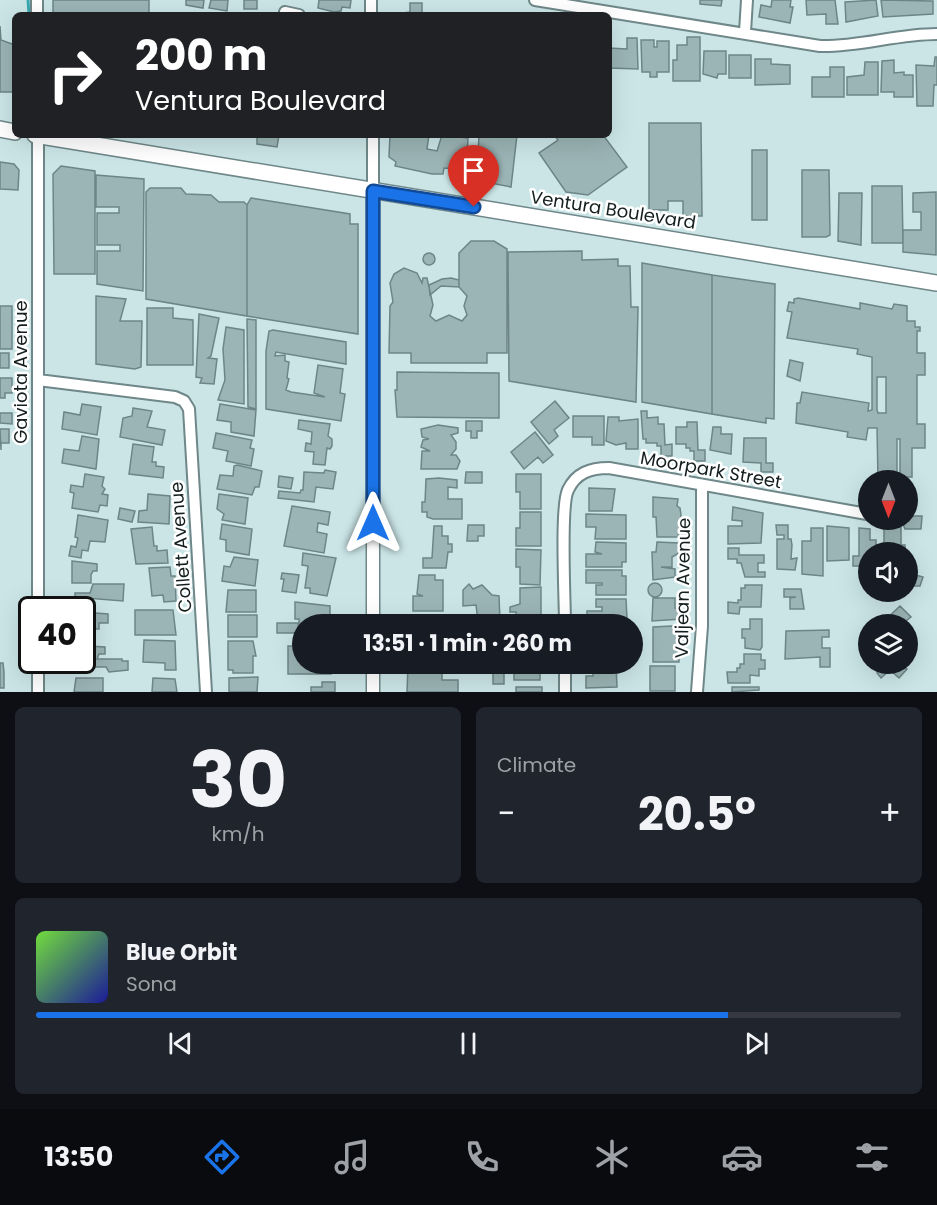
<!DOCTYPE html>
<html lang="en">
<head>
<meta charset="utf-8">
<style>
  body { margin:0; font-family:Poppins,sans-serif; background:#20242c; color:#f1f3f6; height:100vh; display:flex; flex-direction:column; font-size:22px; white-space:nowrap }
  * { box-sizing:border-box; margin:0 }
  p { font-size:20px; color:#9ea1a6 }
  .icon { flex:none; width:33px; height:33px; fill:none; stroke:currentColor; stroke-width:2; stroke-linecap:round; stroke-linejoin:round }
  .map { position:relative; height:692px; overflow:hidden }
  .side { display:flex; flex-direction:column; gap:15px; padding:15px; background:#0d0f14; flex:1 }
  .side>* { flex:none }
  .guide { position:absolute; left:12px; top:12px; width:600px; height:126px; border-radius:9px; box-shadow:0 6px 24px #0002; background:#202124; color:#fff; overflow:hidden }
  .needle { width:39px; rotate:180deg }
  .controls { position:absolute; left:858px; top:470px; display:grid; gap:12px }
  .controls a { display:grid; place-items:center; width:60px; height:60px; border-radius:50%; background:#171b24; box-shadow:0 6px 24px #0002; font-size:30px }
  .speed { position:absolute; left:18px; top:596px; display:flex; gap:12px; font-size:30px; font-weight:700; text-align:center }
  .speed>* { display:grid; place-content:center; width:78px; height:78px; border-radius:50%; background:#171b24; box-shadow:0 6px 24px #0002; line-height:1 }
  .speed .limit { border:3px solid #111; border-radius:9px; background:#fff; color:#111 }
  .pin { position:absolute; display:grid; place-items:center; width:51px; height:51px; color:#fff; margin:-62px -26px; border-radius:50% 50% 50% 0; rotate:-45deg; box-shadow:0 0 6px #0007 }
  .pin .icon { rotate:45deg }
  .me { position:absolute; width:66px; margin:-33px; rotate:0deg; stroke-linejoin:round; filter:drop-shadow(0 0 4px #0008) }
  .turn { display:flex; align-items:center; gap:21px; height:126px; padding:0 24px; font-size:27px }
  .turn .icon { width:78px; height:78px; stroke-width:2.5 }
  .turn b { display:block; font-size:42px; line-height:51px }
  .big { font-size:45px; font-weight:700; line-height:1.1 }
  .side .widget { flex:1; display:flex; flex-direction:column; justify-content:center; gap:9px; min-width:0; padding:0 21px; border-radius:9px; background:#20242c }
  .side .dial { align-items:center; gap:0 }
  .dial b { font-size:78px; line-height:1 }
  .song { display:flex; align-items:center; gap:18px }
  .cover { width:72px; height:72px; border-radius:9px; background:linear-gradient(135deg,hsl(100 70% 55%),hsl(240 70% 35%)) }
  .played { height:6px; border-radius:3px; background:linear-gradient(90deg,#1a73e8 80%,#363941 80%) }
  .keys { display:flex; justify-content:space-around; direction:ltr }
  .heat { display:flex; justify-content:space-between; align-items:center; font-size:33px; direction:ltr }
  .side .tiles { flex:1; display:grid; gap:15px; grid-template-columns:1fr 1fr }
  .widget:last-child { grid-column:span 2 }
  .trip { position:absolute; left:292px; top:614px; width:351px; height:60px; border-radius:30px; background:#171b24; box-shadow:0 6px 24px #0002; font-weight:700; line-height:60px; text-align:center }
  .tabs { display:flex; height:96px; justify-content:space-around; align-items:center; background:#090b0e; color:#9ea1a6 }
  .tabs .icon { width:42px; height:42px }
  .tabs .current { color:#1a73e8 }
  .tabs b { font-size:27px; color:#f1f3f6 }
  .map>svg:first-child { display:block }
</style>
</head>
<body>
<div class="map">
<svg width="937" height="692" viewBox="0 0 937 692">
  <rect width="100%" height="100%" fill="#cbe5e7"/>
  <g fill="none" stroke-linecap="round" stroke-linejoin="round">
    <!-- stream -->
    <path stroke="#38a8af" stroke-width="3" d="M28 0 29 15"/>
  </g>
  <!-- building -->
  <path fill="#9bb4b5" stroke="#6d8587" stroke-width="1.5" fill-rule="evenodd" d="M53 0H149V15H53Z
    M186 0H204L203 8 186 5Z
    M211 0H228L227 11 209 8Z
    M244 0H257V9H244Z
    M319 0H351L350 8 342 7 341 11 334 12 318 8Z
    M700 0H722L721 6 700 4Z
    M772 0H791L790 7H793L790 23 759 17 761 5 771 7Z
    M806 0H835L838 24H826V14L807 15Z
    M876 0 878 16 846 22 845 2Z
    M881 0 933 1V14L883 17Z
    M410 3H422V15H389L410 12Z
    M0 26 1 40 15 45 14 92H0Z
    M687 37H700V81H673V60H677V45H687Z
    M627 38H637L638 69 609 68V48L627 49Z
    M641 40H654V47H657V41H669V72H657V77H650V72H642Z
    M704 51H726V74H718L717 78 703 74Z
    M729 55H751V78H729Z
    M935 57H937V85H934L933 106H917L916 65 934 66Z
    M755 59H771V64L790 65V84L755 85Z
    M894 60V73L904 72V75H913V97H894V92H881L882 61Z
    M865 62H878V95H847V77L864 75Z
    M830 67H844V97H812V77H830Z
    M649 123H701L702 216H683V201H668V210H649Z
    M257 135H279L277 147 257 144Z
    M390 135H429L427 149 437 151 442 135 468 138 467 156 473 157 478 155 479 135H517L511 187 454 176 455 169 444 168 443 174H432L395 166 396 162 389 157Z
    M554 135H603L627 167 588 195 566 192 539 153 558 140Z
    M752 150H767V220H752Z
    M0 162 14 164 19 170 18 190 0 189Z
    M61 166 95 171V274H54L53 174Z
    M802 170H829L830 235 826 237H802Z
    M96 175 144 179 143 291 97 284V251H120V245H97V213H119V207H96Z
    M872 186H902L903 243H872Z
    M150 188H181L186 194 211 195 219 202H244L247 205V316L146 299V192Z
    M936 192V255L903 252V230H921V212H913V193Z
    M839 193H862L861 245 838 241Z
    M251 198 350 214V224H358V334L247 316V205Z
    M471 241H494L507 249V353H487V363H411V353H389L390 306 393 302 390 283 394 274 404 268 417 273 422 283 423 278H427L433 305 430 316 436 321 449 315 462 321 467 315 464 306 467 296 459 287V253Z
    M582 251V260L618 259V266H630L631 307H638L636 402 509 381 508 252Z
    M423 259a6 6 0 1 1 12 0a6 6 0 1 1-12 0Z
    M642 263 712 275V414L642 402Z
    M712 275 775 284 774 419 766 418V423L712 414Z
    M451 278 459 280V287L441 286 430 295 429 285 442 279Z
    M96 296 126 299 120 321H142L141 367 135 369 96 364Z
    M798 298 860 309V303L892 309 894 304 907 306V321H915V327H920V331H917V353H925V375H917V424H925V448H912V477H900V439H897V477L878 480 877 428H868L866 440 847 437 848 432 796 423 797 403H800L802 392 869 403 868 411 872 410V357L857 354 858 349 787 338 792 312 787 311 789 302 794 303V299ZM877 377H886V413H878L877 410Z
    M0 306H12V349H0Z
    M147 308H173V318L193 320V365H147Z
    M199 314 219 318 211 356 208 358 217 359 214 384 200 383 202 378 196 377Z
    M247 319 256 320V409L248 407Z
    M226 327 244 330V404L218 400 225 380 223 349Z
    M273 330 346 342V364L276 352 275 356 285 355V361L289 362 287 378 289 379 286 390 291 392 325 397 314 393 318 365 343 369 340 393 345 394 341 421 266 409V351L269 331Z
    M0 353H9V368H0Z
    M790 360 803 363 800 381 787 376Z
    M397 372 499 373V418L397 417 395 390H397Z
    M0 378H12V393H5V398H0Z
    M555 401 569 418 554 430 558 436 549 444 531 422Z
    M82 404 101 407 97 435 62 429 64 412 80 415Z
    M220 404 256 410 254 436 231 432V422L217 420Z
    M133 408 152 411 147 427 165 430 162 445 120 437 123 418 132 416Z
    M641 411H647V418L658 417V424H664L665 445 672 444V456H661V446H657V443H646V439H643Z
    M0 413H12V424L0 423Z
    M573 416H604V445H592V437H573Z
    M608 417H619V421L638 419V449H626V443L616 445 606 441Z
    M299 420 330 424 328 436 332 439V446L330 449 327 448 325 465 313 464 314 452 305 451 306 443 311 444 312 432 298 429Z
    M466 421H482V431H477V438H471V431H466Z
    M687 422H697L698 450H705V461H694V451H690V448H686V444H676V427H687Z
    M438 425 458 428V433L451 435 456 442V449L451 455H456L460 461 457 469H421L422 451H430L421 447 423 440 429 439 422 437 421 429Z
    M713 427H721V434H732L731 454 710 450Z
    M0 429H9V443H1V450Z
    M535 432 553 455 543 463 538 457 524 469 511 452Z
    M216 433 252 440 250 448 254 449 251 466 226 461 228 451 213 448Z
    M82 436 99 439 96 469 62 463 64 449 79 451Z
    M744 438H766V463H773V472H761V463L743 462Z
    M133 444 154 447 152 462H156V466L164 467 163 478 129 474Z
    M237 465 262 471 259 487H255L252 495 217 489 220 475 233 476 234 466Z
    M325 470 336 472 333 489 316 487 314 502 278 498 279 491 300 493 301 490H303L304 472 324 473Z
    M466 472H482V483H465Z
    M85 474 104 477 102 486 105 489 102 494 108 495 107 506 100 505 98 512 72 508 74 493 70 492 71 485 83 487Z
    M516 474H541V509H520V492H516Z
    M279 476 293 478 291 489 278 487Z
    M439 478 457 480V488L448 487V499H462V519H433L427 517V512H422V502H425L426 479Z
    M589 488 615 489 612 511H589Z
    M148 494 170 496 169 524 138 522 139 511 147 510Z
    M219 494 248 498 245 524 222 520 224 514 217 509Z
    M653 497 678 499 677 506 680 508 681 515 678 537H657L656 517H653Z
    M292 506 330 512 328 525 318 523 317 532 327 534 324 553 284 546Z
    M733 507 763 513 761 543 728 544V526H742V521L732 520Z
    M120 508 135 511 132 522 118 519Z
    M520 512H541V546H516V528H520Z
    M586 514 626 515V539H595L596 527H586Z
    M78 515 108 520 105 542 90 541 88 551 82 550 81 558 69 556 71 546 76 547 78 538 75 537Z
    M908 516H922L921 529H905L901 519H908Z
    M877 519H897V527H901V545H905V552H884V527L877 526Z
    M222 524 252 529 249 555 226 551V540L220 539Z
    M468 525H484V536H478V541H467Z
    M776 525H788V539H791L792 545 791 559 797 558 795 570 777 569V539H784V535H777Z
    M434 526H442V536H448V544H452V552H448L446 568H423V558H432Z
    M827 526 849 528V560L827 561Z
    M152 527 154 546H157V551L167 550 168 563 136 564 131 529Z
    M811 528H823V576L802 574V541H811Z
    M859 528 870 529V540H876V552H868V570H864V566H853V556H859Z
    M596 542 626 543V562H622V567H586V554H602L595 552Z
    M657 542 679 543V553L672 557V567H661L675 569V577L653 580 652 552H656Z
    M728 548H739V555H764V563H758V572H765V577H745L741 563H737V559H728Z
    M516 549 541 550 540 585 520 584V567H516Z
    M303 553 336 558 327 596 310 593V588H305L308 566 302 565Z
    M234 557 258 560 255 586 222 581 224 566 230 567Z
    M72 561 97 564V571H93L91 575V583H72Z
    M170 567 171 576H175L176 601 164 602 163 595 152 596 149 568Z
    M586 570H622V576H626V595H596V585H602V583H586Z
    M282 573 299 575 296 593 282 591 284 579H281Z
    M908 573 923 577 920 586H908Z
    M419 575H435V580H443V611H413V596H423L417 594Z
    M648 590a7 7 0 1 1 14 0a7 7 0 1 1-14 0Z
    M93 584H124L123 601 86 598 85 605 75 604V593H90Z
    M469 584 473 589 482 585 492 595 499 596 500 621 478 622 476 605 463 606V590Z
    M745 585H762L761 607H740L739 614 728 613V602L738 603V600H741V588H745Z
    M541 587V623L516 622V612H510V607L520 604V588Z
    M784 589H801L804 609H790V598L796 597H784Z
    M228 590H256V612H226Z
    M653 598H675V608L682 612V619L652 621Z
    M596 599H626L627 618H622V623H587V611H602V607H596Z
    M295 602 330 606V617H323V624L299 625V619H295Z
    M900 606 911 617 902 624H881Z
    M135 610H173L176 635H135Z
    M82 612 108 614V623H99V629H88V621H83L82 635Z
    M228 615H257V637H228Z
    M750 619H762V647L760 650 745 648V638H742V629H750Z
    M277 623H298L299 633H277Z
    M672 626 680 628 679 662H653V627Z
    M829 630V637H822V648H830V667H820V657L785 659 786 631Z
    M82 637 88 640V646L105 647V654H99L97 659H122V661H128V670L109 672 106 667H92L78 673 72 666 76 661 82 660Z
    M144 640 175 641 176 670H165V663L143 662Z
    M228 641H253L256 656H253V673H233V670H228Z
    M288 646H303V663H331V674H288Z
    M744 654H761V660H765V669H759V676L750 675V683H728L727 672H737V668H740V664H744Z
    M0 663H3L4 672V688H0Z
    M514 663H540V680H514Z
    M586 663H616L617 687 586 688V676H593V667H586Z
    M900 663 907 669 899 678 890 670 881 678 877 673 884 663Z
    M408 665 442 666V680H458V692H407Z
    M650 666H675V691H650Z
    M493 673H504V684H493Z
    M258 677 257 692H229V678Z
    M76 678H103V692H74Z
    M153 678 175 679 177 692H152Z
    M322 682H335V692H311V687H322Z
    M516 687H542V692H516Z
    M732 687H759V690L732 692Z"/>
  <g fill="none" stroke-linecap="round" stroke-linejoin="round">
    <defs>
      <path id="minor" d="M37 0V15
        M535 0 820 46C859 47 897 34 937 34
        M285 12 299 15
        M371 15V0
        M745 32 747 0
        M38 135V609
        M373 135V191
        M38 380 175 397 184 401 189 409 206 692
        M565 624C565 600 560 506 568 490 576 473 590 468 609 468L867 514
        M38 660V692
        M565 663V692
        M697 692 702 626V485"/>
      <path id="tertiary" d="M373 624V191
        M373 663V692"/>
      <path id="primary" d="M0 129 15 132
        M35 135 937 283"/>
    </defs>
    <!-- minor casing -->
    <use href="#minor" stroke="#6f8788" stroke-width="14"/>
    <!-- tertiary casing -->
    <use href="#tertiary" stroke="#6f8788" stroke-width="15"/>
    <!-- primary casing -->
    <use href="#primary" stroke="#6f8788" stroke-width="18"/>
    <!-- minor -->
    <use href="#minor" stroke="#fff" stroke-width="10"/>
    <!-- tertiary -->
    <use href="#tertiary" stroke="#fff" stroke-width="12"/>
    <!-- primary -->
    <use href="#primary" stroke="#fff" stroke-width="15"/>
  </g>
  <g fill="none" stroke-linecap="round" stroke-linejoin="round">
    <defs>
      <path id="route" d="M373 523V191L474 207"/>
    </defs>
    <!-- route casing -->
    <use href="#route" stroke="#114b97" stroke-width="15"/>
    <!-- route -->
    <use href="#route" stroke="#1a73e8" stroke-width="10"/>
  </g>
  <g text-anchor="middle" stroke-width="5" stroke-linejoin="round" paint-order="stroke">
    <!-- street labels -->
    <g font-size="18" fill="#141e1e" stroke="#fff">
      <text transform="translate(613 210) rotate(9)" y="6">Ventura Boulevard</text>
      <text transform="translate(21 372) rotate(-90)" y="6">Gaviota Avenue</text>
      <text transform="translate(711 470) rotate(10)" y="6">Moorpark Street</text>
      <text transform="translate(181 547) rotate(-94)" y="6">Collett Avenue</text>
      <text transform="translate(683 588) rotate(-89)" y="6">Valjean Avenue</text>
    </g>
  </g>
</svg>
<div class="controls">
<a><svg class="needle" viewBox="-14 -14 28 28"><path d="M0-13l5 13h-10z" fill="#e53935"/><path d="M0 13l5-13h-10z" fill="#9ea1a6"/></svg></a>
<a><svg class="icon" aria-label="sound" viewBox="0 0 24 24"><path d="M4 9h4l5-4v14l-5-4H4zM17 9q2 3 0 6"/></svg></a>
<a><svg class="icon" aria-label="layers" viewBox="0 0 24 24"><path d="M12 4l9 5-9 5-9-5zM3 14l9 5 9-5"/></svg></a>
</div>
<div class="speed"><div class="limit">40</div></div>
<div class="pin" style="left:474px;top:207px;background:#d93025"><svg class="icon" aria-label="arrive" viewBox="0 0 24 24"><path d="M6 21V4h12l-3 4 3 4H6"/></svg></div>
<svg class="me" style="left:373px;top:523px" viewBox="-20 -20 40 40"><path d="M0-17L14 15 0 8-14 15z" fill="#1a73e8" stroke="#fff" stroke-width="4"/></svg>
<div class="trip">13:51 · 1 min · 260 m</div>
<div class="guide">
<div class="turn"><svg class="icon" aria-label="right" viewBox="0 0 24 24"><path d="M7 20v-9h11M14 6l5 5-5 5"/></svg><div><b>200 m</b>Ventura Boulevard</div></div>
</div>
</div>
<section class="side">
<div class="tiles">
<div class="widget dial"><b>30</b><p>km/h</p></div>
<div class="widget"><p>Climate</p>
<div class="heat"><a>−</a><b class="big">20.5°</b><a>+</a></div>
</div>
<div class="widget">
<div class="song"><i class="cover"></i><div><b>Blue Orbit</b><p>Sona</p></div></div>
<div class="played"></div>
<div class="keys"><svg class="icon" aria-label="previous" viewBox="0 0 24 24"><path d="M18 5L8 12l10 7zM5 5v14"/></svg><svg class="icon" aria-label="pause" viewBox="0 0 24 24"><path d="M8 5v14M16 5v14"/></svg><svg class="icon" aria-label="next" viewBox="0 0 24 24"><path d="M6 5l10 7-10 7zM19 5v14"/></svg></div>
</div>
</div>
</section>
<nav class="tabs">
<b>13:50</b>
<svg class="icon current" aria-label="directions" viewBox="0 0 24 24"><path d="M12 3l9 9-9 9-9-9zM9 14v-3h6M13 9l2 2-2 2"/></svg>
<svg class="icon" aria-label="music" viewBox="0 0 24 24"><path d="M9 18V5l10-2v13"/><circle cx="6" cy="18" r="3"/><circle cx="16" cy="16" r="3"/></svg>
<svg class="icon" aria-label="phone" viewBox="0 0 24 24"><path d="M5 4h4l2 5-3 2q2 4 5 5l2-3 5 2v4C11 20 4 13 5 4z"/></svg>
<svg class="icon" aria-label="climate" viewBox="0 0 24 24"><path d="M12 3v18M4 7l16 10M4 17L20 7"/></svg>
<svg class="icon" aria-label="car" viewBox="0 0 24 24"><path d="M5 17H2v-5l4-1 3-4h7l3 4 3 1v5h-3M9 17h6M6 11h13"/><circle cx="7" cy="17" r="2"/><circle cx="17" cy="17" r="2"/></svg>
<svg class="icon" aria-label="filters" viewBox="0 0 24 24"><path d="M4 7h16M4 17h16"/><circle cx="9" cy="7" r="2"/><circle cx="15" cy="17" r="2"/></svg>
</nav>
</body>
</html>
